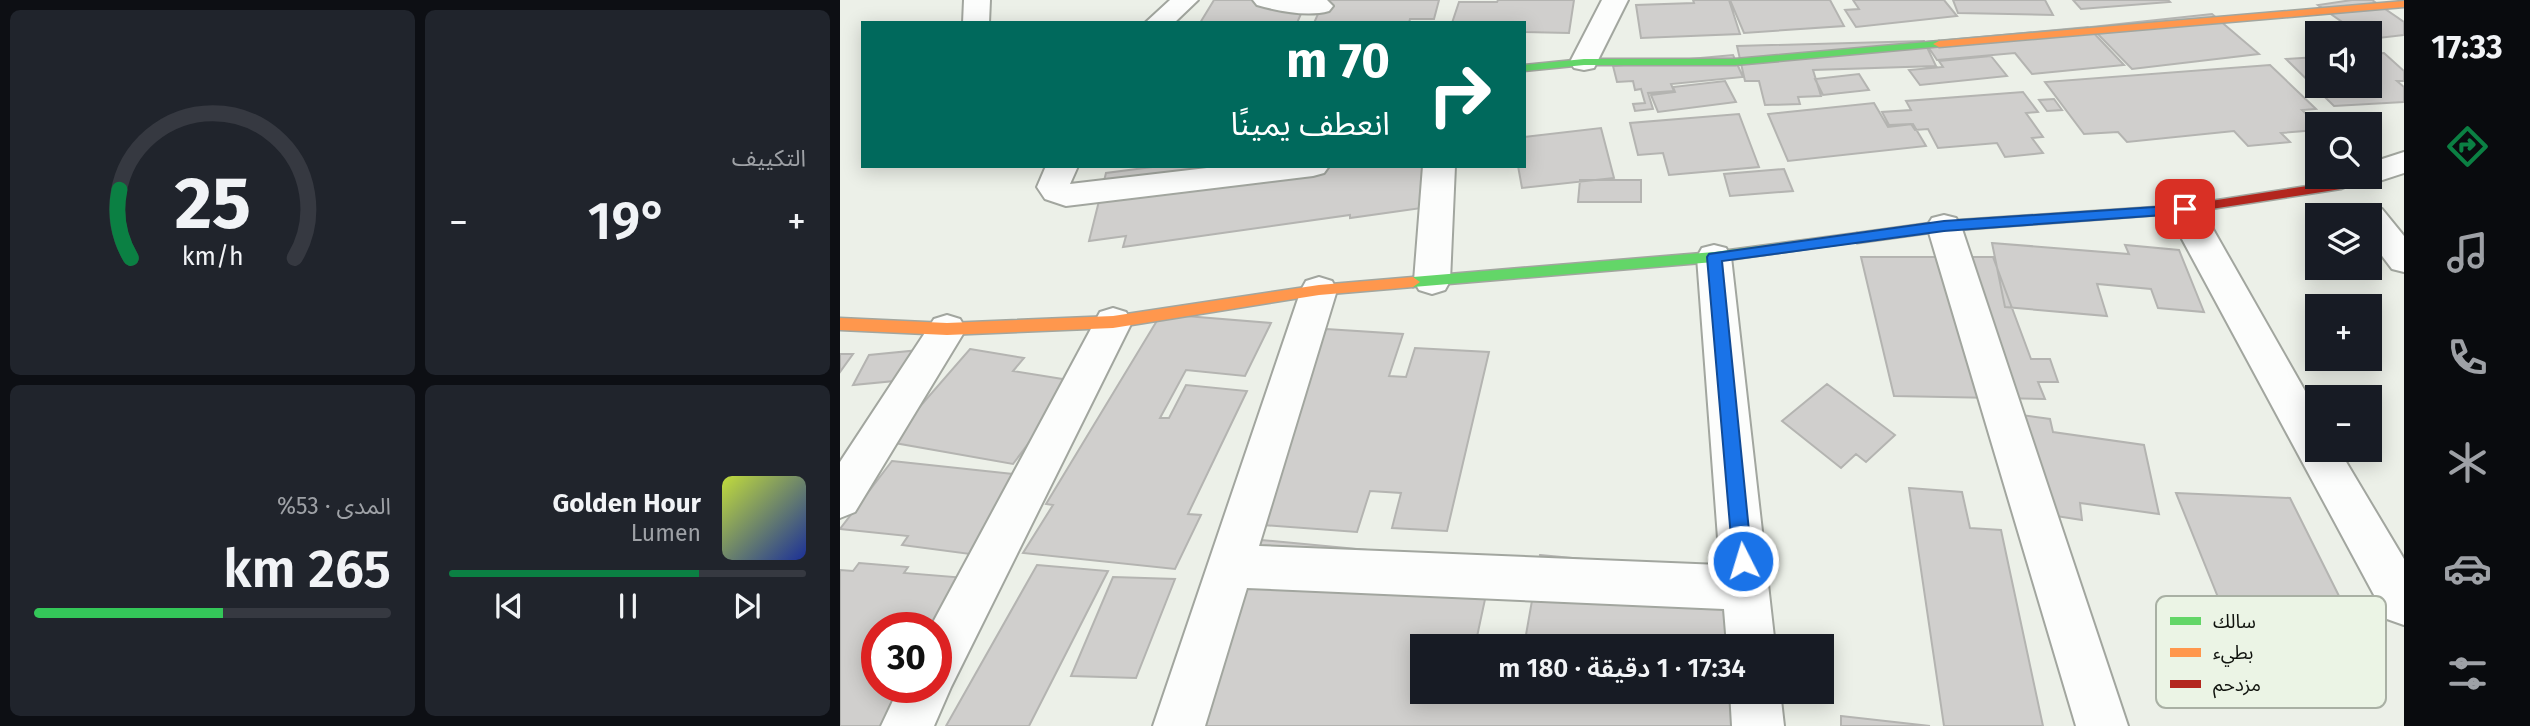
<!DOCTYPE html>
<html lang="ar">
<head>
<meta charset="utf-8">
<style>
  body { margin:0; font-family:"Fira Sans","Noto Sans Arabic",sans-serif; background:#20242c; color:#f1f3f6; direction:rtl; height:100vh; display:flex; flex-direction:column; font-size:26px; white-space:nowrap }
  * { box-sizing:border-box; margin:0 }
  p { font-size:23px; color:#9ea1a6 }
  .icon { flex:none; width:38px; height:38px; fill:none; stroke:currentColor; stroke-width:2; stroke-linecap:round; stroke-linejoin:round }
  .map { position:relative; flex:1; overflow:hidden; direction:ltr }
  .side { display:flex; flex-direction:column; gap:10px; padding:10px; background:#0d0f14; width:840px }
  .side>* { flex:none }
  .guide { position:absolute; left:21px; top:21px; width:665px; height:147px; border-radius:0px; box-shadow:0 4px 18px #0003; direction:rtl; background:#00695c; color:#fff; overflow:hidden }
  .tools { position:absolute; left:1465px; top:21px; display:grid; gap:14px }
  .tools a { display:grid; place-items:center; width:77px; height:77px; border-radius:0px; background:#171b24; box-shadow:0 4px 18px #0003; font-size:35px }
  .speed { position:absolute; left:21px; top:612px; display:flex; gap:14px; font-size:35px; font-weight:700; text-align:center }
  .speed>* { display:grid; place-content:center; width:91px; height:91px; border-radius:50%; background:#171b24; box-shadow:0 4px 18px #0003; line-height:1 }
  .speed .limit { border:10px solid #d22; background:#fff; color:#111 }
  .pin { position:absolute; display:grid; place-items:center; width:60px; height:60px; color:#fff; margin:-30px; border-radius:14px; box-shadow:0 4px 10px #0006 }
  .me { position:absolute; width:77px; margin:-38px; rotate:355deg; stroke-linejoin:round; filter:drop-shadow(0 0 5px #0008) }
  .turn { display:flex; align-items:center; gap:24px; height:147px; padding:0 21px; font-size:32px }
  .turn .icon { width:91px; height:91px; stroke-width:2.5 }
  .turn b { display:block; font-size:49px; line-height:60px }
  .big { font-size:52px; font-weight:600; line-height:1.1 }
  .side .tile { flex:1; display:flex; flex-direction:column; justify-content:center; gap:10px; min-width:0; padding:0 24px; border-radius:10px; background:#20242c }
  .side .dial { align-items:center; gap:0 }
  .dial svg { height:182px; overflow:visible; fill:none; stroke:#363941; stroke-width:7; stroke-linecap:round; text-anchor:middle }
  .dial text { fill:#f1f3f6; stroke:none }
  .song { display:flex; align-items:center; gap:21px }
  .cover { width:84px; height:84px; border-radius:10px; background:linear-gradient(135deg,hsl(70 70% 55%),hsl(230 70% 35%)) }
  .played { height:7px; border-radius:4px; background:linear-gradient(90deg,#0b8043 70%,#363941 70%) }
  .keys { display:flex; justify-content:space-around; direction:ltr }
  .heat { display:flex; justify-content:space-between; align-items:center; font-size:38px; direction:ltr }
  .charge { height:10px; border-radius:5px; background:linear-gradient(90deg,#34c759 53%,#363941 0) }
  .side .tiles { flex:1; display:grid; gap:10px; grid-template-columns:repeat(2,1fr) }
  .trip { position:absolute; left:570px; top:634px; width:424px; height:70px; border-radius:0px; background:#171b24; box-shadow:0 4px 18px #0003; font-weight:600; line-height:70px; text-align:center; direction:rtl }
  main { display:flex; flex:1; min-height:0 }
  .tabs { display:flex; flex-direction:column; width:126px; justify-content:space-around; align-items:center; background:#090b0e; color:#9ea1a6 }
  .tabs .icon { width:49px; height:49px }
  .tabs .active { color:#0b8043 }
  .tabs b { font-size:32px; color:#f1f3f6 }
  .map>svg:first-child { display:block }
</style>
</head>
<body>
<main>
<nav class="tabs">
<b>17:33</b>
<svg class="icon active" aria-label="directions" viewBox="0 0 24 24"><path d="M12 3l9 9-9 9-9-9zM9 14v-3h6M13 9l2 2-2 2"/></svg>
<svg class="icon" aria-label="music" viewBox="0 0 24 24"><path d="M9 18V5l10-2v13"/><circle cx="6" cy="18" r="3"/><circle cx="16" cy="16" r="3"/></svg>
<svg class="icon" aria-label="phone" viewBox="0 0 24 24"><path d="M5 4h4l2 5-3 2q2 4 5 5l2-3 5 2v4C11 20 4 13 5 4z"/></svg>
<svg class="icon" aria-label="climate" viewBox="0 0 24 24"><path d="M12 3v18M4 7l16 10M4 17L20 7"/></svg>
<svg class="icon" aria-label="car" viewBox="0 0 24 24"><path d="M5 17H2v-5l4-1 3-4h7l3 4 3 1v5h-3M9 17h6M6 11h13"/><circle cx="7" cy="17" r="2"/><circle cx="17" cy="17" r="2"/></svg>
<svg class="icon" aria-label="filters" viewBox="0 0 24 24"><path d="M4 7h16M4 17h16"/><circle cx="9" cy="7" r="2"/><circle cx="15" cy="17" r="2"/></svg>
</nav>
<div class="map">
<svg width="1564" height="726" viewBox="0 0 1564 726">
  <rect width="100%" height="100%" fill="#ecf0e8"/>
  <!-- building -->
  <path fill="#d0cfcd" stroke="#b4b4b1" stroke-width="2" d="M374 0H467L457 23H360Z
    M484 0H599L594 19H570L569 23H474Z
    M658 0H734L729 33 684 32V23H612L619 2H657Z
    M853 0H889L900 34 801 38 796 5 854 3Z
    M890 0H990L1004 26 904 33Z
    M1013 0H1104L1117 16 1016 27 1005 10 1019 9Z
    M1113 0H1205L1213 15 1118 13Z
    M1233 0H1328L1330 2 1241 9Z
    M1512 0H1532L1564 22V35L1530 39V33H1518L1478 5Z
    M1372 14 1419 54 1292 69 1251 27Z
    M1248 27 1284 65 1192 74 1175 53 1097 60 1085 42Z
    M1084 41 1096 66 973 70 981 96 958 97 960 104 925 105 919 81H905L897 46Z
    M1544 53 1564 71V81H1557L1564 87V102L1494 106 1446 59 1477 57V86H1530V54Z
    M893 55 903 77 831 84 834 91 808 93 813 109 795 111 793 104 805 103 801 89 795 90 793 81 777 82 773 66Z
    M1151 56 1167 76 1080 85 1069 70 1103 67 1099 61Z
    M1430 65 1476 109 1462 110 1477 124V130L1441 133 1450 142 1408 146 1394 131 1287 142 1278 132 1244 134 1205 82Z
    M1019 74 1029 90 983 95 975 79Z
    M885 81 896 102 818 112 811 95 835 92 833 87Z
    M1183 92 1198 112 1186 113 1203 137 1192 138 1203 153 1165 157 1157 143 1098 148 1088 129 1075 130 1071 124 1049 125 1042 112 1071 110 1066 101Z
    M1214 99 1222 110 1207 111 1199 100Z
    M1034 103 1048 127 1073 124 1086 146 948 161 928 114Z
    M899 114 919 167 829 175 823 153 798 155 790 123Z
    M761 128 774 178 682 188 678 166H684V137Z
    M320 166H592L596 206 510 218V215L283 247 286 236 249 241 266 173Z
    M944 169 953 191 890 196 884 174Z
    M740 180H801V202H738Z
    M1152 243 1289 254 1285 245 1339 250 1364 312 1318 308 1311 289 1257 284 1267 316 1165 307Z
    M1021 257H1153L1191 359H1210L1218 382H1198L1205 399 1054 396Z
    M321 314 431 323 405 376 346 370 320 418H329L346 385 407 391 348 514 361 515 335 569 183 553 213 505 206 504Z
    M486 329 563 334 549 376 566 377 575 348 649 352 607 531 552 528 561 493 530 491 517 532 409 524Z
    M130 349 184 358 173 371 235 381 173 464 49 442Z
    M80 350 65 380 13 385 29 355Z
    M0 354H13L0 372Z
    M987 384 1055 435 1026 462 1016 454 1001 468 942 421Z
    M1160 412 1210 419 1213 432 1304 445 1319 514 1240 503 1242 520 1171 509Z
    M52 461 182 475 130 554 62 545 68 536 0 529Z
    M1069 488 1122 492 1130 528 1161 530 1203 726H1104Z
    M1336 493 1450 498 1517 632 1390 627Z
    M421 540 653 562 635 646H583V691H903L902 726H346Z
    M700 555 905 574 903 646H684Z
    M19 563 68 567 64 573 139 579 96 628H37V688H74L51 726H0V570L13 571Z
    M197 565 268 571 189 726H106Z
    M273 577 335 579 296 678 231 676Z
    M1001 716 1090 726H1001Z"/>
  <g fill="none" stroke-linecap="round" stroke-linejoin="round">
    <defs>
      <path id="street" d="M124 0H150L149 23H123Z
        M330 0H358L334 23H305Z
        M413 0H487L493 6 489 11C468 17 438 11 417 5Z
        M762 0H788L754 68 744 70 734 68 730 62Z
        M1564 152V173L1530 184 1519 181 1516 177H1530V163Z
        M206 166H238L230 184 384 166H489L484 173 473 176 226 206 205 199 197 187Z
        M583 166H615L610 281 605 290 592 294 579 290 574 281Z
        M1345 198 1357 201 1477 412V450H1499L1564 559V625L1547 619 1342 239 1329 209 1333 201Z
        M1530 206 1542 209 1564 236V272L1552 269 1530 240V215H1514L1518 209Z
        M1104 215 1116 218 1121 226 1288 726H1236L1087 226 1092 218Z
        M874 245 886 248 891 257 935 646H887L884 609 407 588 365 726H313L461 290 466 281 479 277 492 281 497 290 419 546 880 565 857 257 862 248Z
        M273 308 286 312 292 322 111 687 94 726H41L59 688H96V628H90L260 312Z
        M107 315 120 319 126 329 15 512 0 518V462L94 319Z
        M890 691H940L944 726H892Z"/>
      <path id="fast" d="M1099 41 1105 44 1103 46 895 65H744L684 71V65L744 59H895Z
        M1017 233 1022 235 1024 238 1022 241 874 262 573 287 566 282 573 277 874 252Z"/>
      <path id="slow" d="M1564 1V7L1099 47 1093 44 1099 41Z
        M573 277 580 282 573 287 479 295 273 328 107 335 0 330V318L107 323 273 316 479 285Z"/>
      <path id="jam" d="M1511 177H1530L1501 189 1345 213 1104 231 1017 243 1010 238 1017 233 1104 221 1345 205 1499 181Z"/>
    </defs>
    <!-- street casing -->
    <use href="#street" stroke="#a2a69f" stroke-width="4"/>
    <!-- fast casing -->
    <use href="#fast" stroke="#a2a69f" stroke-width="3"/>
    <!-- slow casing -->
    <use href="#slow" stroke="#a2a69f" stroke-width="3"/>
    <!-- jam casing -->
    <use href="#jam" stroke="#a2a69f" stroke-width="3"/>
    <!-- street -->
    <use href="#street" fill="#fcfdfc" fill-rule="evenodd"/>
    <!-- fast -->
    <use href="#fast" fill="#63d668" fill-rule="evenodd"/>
    <!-- slow -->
    <use href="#slow" fill="#ff974d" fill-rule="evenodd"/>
    <!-- jam -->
    <use href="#jam" fill="#b3261e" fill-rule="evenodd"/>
  </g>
  <!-- route -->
  <path fill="#1a73e8" stroke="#114b97" stroke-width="2" d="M1345 205 1350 206V213L1104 231 882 261 912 561 909 567 903 569 896 567 893 561 867 257 869 254 1104 221Z"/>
  <!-- legend -->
  <rect x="1316" y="596" width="230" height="112" rx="10" fill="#ebf4e5" stroke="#a9b0a4" stroke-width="2"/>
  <rect x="1330" y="617" width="31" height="8" fill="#63d668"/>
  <rect x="1330" y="648" width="31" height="9" fill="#ff974d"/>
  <rect x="1330" y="680" width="31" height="8" fill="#b3261e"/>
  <g font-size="19" fill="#10130e">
    <text x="1373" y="628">سالك</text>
    <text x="1373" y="659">بطيء</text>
    <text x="1373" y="691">مزدحم</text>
  </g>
</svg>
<div class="tools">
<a><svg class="icon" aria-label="sound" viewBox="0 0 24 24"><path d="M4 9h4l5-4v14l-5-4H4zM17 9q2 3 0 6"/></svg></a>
<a><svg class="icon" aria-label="search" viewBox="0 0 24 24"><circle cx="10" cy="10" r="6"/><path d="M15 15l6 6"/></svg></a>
<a><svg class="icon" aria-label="layers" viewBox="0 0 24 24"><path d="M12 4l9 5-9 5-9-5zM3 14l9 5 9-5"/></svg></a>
<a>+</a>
<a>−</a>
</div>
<div class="speed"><div class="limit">30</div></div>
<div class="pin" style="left:1345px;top:209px;background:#d93025"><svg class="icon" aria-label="arrive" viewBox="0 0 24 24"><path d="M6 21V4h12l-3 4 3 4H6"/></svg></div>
<svg class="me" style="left:903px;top:561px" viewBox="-20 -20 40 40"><circle r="17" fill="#1a73e8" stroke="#fff" stroke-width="3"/><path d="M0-11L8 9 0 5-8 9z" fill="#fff"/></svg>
<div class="trip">17:34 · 1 دقيقة · 180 m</div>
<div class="guide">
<div class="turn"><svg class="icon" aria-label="right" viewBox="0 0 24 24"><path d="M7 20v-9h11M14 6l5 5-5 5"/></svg><div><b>70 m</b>انعطف يمينًا</div></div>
</div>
</div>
<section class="side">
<div class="tiles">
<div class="tile"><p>التكييف</p>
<div class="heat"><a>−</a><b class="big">19°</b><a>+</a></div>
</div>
<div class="tile dial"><svg viewBox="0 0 100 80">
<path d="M14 69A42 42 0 1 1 86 69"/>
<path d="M14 69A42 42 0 0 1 9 39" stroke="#0b8043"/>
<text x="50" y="56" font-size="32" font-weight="700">25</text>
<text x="50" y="72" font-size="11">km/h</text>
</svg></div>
<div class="tile">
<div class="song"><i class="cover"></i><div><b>Golden Hour</b><p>Lumen</p></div></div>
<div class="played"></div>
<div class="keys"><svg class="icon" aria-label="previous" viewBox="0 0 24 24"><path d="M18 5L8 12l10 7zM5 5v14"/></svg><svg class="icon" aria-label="pause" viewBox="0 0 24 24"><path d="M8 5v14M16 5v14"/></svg><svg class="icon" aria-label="next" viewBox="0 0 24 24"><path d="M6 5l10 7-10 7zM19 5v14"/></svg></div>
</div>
<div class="tile"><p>المدى · 53%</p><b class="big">265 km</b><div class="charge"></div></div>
</div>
</section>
</main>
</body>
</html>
